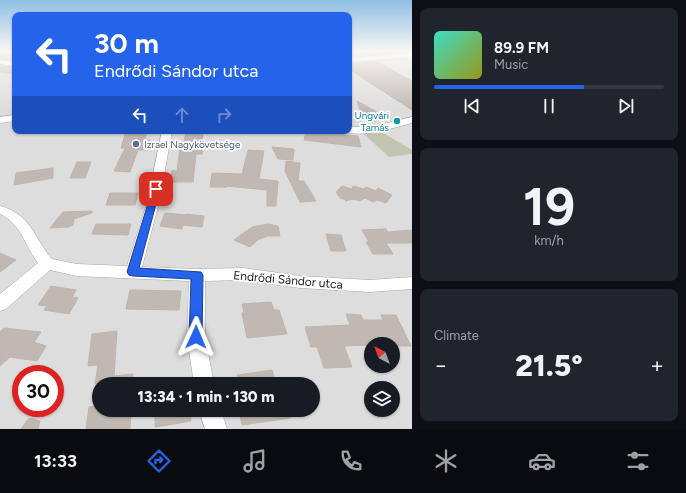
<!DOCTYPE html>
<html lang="en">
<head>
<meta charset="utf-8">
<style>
  body { margin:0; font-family:Figtree,sans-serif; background:#20242c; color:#f1f3f6; height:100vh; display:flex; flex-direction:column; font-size:15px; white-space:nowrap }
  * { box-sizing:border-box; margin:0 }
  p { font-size:13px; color:#9ea1a6 }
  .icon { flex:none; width:22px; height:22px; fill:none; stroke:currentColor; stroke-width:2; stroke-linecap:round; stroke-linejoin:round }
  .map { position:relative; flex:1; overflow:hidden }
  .side { display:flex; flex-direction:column; gap:8px; padding:8px; background:#0d0f14; width:274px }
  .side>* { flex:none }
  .banner { position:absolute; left:12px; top:12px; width:340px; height:122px; border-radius:8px; box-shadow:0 1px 3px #0004; background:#2563eb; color:#fff; overflow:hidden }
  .needle { width:26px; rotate:319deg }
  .buttons { position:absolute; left:364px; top:337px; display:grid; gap:8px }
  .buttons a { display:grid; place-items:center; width:36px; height:36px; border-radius:50%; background:#171b24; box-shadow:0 1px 3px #0004; font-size:20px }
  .speed { position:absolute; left:12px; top:365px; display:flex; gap:8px; font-size:20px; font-weight:700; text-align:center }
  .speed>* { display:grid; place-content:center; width:52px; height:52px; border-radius:50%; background:#171b24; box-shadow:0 1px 3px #0004; line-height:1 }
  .speed .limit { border:6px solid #d22; background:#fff; color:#111 }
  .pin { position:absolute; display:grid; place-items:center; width:34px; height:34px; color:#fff; margin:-17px; border-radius:8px; box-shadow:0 2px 6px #0006 }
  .me { position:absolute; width:44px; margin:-22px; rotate:1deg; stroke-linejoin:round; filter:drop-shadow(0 0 3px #0008) }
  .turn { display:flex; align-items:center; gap:14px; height:84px; padding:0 16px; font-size:18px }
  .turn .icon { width:52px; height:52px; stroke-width:2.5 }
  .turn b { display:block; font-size:28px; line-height:34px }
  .lanes { display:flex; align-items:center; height:38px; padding:0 16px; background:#0003; justify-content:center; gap:20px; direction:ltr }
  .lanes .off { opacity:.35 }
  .big { font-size:30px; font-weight:800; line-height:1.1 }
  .side .tile { flex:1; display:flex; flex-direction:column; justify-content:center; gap:6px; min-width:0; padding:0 14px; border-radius:8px; background:#20242c }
  .side .dial { align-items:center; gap:0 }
  .dial b { font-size:52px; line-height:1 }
  .song { display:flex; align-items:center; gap:12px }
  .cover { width:48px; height:48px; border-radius:6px; background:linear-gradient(135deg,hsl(170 70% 55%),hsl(60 70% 35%)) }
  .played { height:4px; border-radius:2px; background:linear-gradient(90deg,#2563eb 65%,#363941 65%) }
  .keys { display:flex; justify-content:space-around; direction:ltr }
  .heat { display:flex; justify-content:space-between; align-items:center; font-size:22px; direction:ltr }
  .trip { position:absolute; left:92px; top:377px; width:228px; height:40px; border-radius:20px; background:#171b24; box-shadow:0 1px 3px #0004; font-weight:800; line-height:40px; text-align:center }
  .dock { display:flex; height:64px; justify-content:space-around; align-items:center; background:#090b0e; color:#9ea1a6 }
  .dock .icon { width:28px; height:28px }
  .dock .selected { color:#2563eb }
  .dock b { font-size:18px; color:#f1f3f6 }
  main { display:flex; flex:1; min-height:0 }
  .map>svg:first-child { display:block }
</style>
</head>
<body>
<main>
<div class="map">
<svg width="412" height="429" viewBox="0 0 412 429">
  <rect width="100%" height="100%" fill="#f0ede6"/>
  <!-- residential -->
  <path fill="#dedddd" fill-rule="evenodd" d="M0 51H15V131H349V51H412V429H0ZM371 344H393V366H371ZM21 374H55V408H21ZM99 384H313V410H99ZM371 388H393V410H371Z"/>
  <!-- construction -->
  <path fill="#c4c4b2" d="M380 131 412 150V154L389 157 364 134Z"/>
  <!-- building -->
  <path fill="#c0b9b3" stroke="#c1b4a9" d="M6 51H15V60L0 59V56Z
    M362 51H412V52L368 55 361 53Z
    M377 62 412 81V110L349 69V64Z
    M0 66 15 67V74L0 72Z
    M357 101 377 112 376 121 363 119Z
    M126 131H147L145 140H150L148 150H138L130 172 114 171 125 148H121Z
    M186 131H203L202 154H196L193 182H170L172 170 177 171 180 147H183Z
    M306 131H323V133L358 136 361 147 304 140Z
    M272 147 294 149 293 160 278 159Z
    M248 150 264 151 259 179 278 181 276 206H267V190L227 186V187H210L212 173 242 174Z
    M286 161 300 163 298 181H304L316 201 300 202 285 171Z
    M77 162H91L85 178H70Z
    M53 168V178L14 185 16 173Z
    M342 186 352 189 353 186 364 189 366 187 376 191 378 188 392 195 386 203 377 200 373 202 365 198 359 201 354 199 345 201 346 200 340 198 336 192Z
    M110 193H138L135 205H106Z
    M92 211V213L74 219 73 225 68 227 50 228 63 212Z
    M165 213 186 215V214L204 216 202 227 183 225 182 229 160 226Z
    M96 224H131L128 235 92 234Z
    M268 224 278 226 280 236H268L259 239 250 247 234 240 252 227Z
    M386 229 388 232 412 230V243H386L393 254H373L366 242H369L362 230Z
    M326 234 341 235 346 251H331Z
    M0 253 16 260 0 272Z
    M51 286 76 290 72 297 78 298 69 314 44 310 47 306 38 305Z
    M130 290 181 291 179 310 126 309Z
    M271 302 274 310H279L287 334 247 338 242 313H244L242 304Z
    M346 314 361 315 363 320H383L381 315H396L411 346H393V344L344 346 352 367 324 368 317 347H311L305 327 350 325Z
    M4 328 41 332 34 342 46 346 37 361 10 357 0 366V332Z
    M117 331 114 376 133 374 132 384H95L98 365 88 366 92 334Z
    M272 370 276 384H239L237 375Z
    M99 406V410H131L130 429H86L89 407Z
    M155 410H190L191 421 155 427Z
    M239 410H288L291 418 242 425Z
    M29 418 40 421 38 429H21Z"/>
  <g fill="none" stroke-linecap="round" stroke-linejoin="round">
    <defs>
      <path id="minor" d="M412 53V57L349 62V58Z
        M0 60 15 62V66L0 64Z
        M15 115V121L0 123V117Z
        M412 117V123C396 127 359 139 345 131H349V127H371Z
        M162 131H172L159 203 142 267 197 269 243 268 300 276 370 280 412 277V289L370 292 300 288 243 280 205 281V337L214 384H194L187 337 189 281 77 276 50 270 6 309 0 311V294L38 263C25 246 21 223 0 214V206C31 214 34 238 52 259L77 264 127 266 147 203Z
        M199 410H221L227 429H205Z"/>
    </defs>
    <!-- minor casing -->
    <use href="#minor" stroke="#a7a7a7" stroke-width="1"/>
    <!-- path -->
    <path stroke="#f38274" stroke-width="1" stroke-dasharray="1 1" stroke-linecap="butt" d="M349 116 351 119 350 121"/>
    <!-- minor -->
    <use href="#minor" fill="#fff" fill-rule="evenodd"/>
  </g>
  <!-- sky -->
  <linearGradient id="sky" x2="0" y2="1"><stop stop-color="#8fbfe3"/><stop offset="0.46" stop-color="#f8f7f4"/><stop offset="1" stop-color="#f8f7f4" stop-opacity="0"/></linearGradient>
  <rect width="412" height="111" fill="url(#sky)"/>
  <!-- route -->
  <path fill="#2563eb" stroke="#184099" d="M153 187H156L160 189 139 268 201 272 203 275 202 337 201 341 196 342 191 341 189 337 191 279 133 276 129 275 127 272Z"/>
  <!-- markers -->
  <circle fill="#0f9aa8" stroke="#fff" stroke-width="1.5" cx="397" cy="121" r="4"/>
  <circle fill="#5c6f8a" stroke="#fff" stroke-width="1.5" cx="136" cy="144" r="4"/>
  <g text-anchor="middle" stroke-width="3.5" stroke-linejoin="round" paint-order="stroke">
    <!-- far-culture labels -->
    <g font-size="10" fill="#0d838f" stroke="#fff" text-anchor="end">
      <text x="389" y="119">Ungvári<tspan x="389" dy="12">Tamás</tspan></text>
    </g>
    <!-- far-service labels -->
    <g font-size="10" fill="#4e5e75" stroke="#fff" text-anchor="start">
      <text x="144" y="148">Izrael Nagykövetsége</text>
    </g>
    <!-- street labels -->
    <g font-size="12" fill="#202020" stroke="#fff">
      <text transform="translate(288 280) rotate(5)" y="4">Endrődi Sándor utca</text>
    </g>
  </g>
</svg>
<div class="buttons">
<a><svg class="needle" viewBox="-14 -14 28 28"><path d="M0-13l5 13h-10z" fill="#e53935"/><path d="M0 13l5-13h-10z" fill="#9ea1a6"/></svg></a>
<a><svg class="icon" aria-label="layers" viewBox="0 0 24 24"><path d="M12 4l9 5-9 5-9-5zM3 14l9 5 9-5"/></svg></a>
</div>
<div class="speed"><div class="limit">30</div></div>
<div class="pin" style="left:156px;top:189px;background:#d93025"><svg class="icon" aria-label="arrive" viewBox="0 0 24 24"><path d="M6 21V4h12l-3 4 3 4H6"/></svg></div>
<svg class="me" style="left:196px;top:337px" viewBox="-20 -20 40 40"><path d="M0-17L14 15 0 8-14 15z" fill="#2563eb" stroke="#fff" stroke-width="4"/></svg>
<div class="trip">13:34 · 1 min · 130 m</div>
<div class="banner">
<div class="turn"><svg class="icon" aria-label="left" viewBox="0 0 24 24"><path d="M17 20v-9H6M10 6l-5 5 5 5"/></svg><div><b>30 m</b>Endrődi Sándor utca</div></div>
<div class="lanes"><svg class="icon" aria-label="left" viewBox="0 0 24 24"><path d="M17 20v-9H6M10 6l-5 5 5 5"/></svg><svg class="icon off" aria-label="ahead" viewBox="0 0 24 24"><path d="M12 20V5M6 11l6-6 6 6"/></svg><svg class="icon off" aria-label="right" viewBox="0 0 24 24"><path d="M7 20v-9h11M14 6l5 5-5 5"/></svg></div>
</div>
</div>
<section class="side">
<div class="tile">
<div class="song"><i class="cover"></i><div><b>89.9 FM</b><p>Music</p></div></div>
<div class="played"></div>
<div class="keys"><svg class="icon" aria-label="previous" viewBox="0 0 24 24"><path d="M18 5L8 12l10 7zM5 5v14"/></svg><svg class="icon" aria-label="pause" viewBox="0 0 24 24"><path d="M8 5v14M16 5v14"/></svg><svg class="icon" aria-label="next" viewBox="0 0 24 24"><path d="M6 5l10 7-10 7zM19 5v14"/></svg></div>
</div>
<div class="tile dial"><b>19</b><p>km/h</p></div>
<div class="tile"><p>Climate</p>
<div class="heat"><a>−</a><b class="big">21.5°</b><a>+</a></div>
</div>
</section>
</main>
<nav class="dock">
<b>13:33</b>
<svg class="icon selected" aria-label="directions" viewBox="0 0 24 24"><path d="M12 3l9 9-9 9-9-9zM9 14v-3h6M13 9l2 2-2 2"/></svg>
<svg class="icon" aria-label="music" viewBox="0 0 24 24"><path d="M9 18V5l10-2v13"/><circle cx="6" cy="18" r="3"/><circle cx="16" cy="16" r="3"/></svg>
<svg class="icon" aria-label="phone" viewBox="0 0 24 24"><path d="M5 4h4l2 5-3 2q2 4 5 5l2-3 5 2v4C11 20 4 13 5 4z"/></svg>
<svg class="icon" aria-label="climate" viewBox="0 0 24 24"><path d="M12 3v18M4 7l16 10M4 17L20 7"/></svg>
<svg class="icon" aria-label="car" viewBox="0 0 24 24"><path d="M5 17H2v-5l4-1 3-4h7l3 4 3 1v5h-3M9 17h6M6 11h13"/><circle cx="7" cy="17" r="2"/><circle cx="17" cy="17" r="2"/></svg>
<svg class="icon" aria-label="filters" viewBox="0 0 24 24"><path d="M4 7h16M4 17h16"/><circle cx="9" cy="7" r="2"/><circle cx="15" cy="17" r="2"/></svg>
</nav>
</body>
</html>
